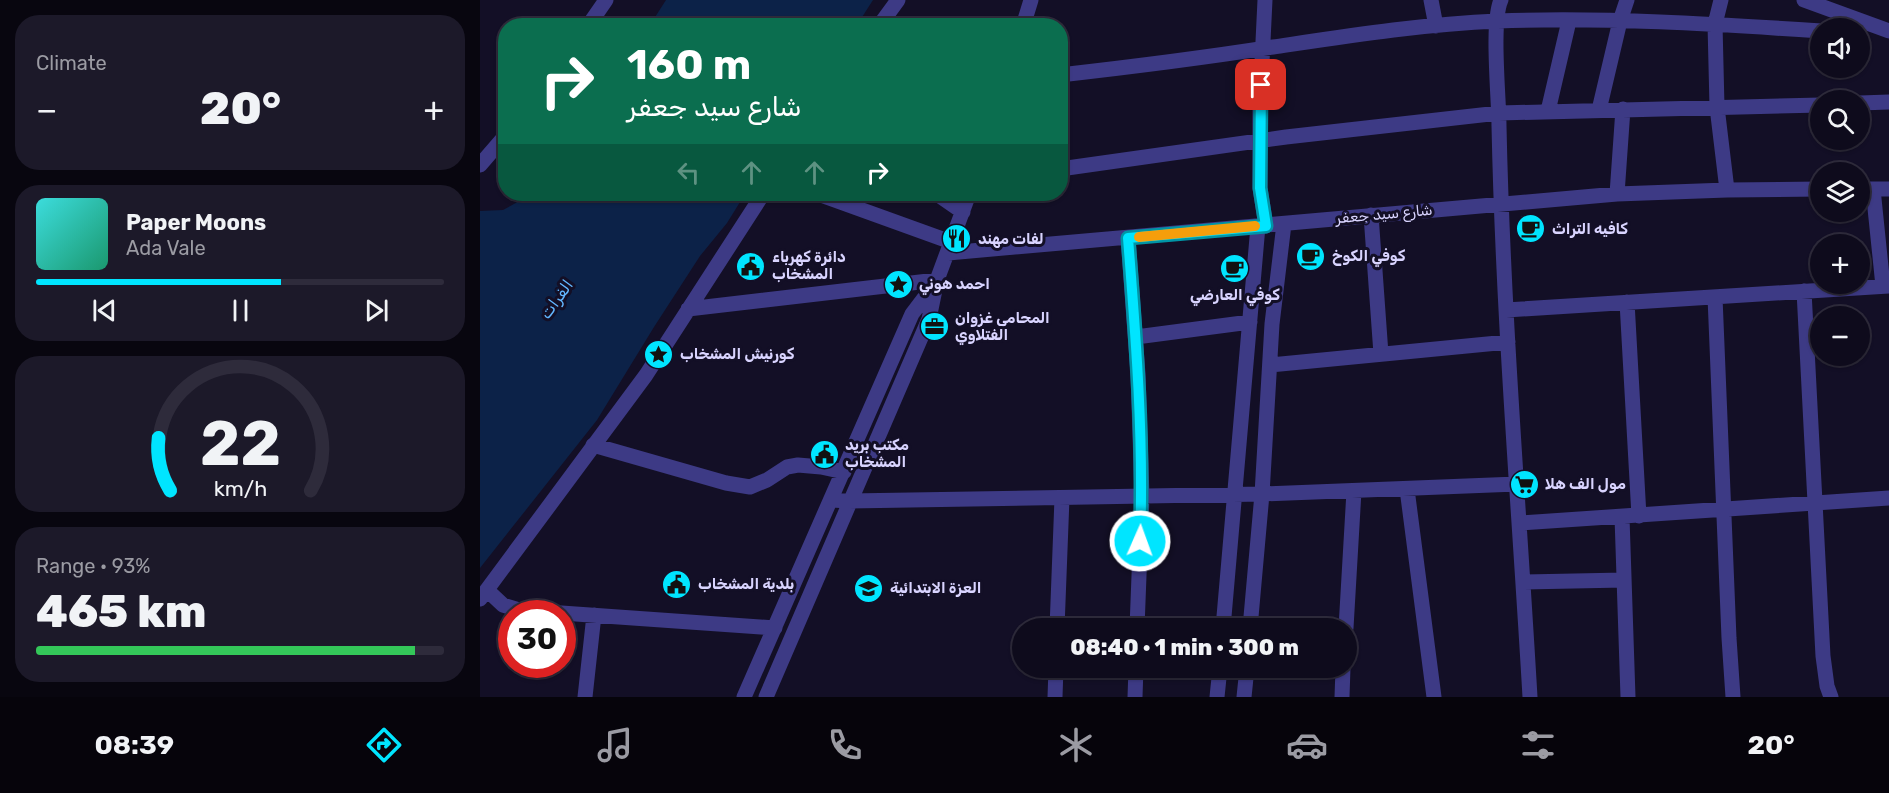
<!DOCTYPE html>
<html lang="en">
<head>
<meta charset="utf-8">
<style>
  body { margin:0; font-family:Rubik,Vazirmatn,sans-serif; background:#1c1929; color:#f1f3f6; height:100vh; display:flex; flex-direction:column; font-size:22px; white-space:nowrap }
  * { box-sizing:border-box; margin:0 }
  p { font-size:20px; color:#9b9ba3 }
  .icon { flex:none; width:33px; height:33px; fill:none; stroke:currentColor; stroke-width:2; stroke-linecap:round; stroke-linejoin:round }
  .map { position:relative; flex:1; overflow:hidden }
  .details { display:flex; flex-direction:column; gap:15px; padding:15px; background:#08060f; width:480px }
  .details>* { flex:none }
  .banner { position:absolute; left:18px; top:18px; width:570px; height:183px; border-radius:24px; box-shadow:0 2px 4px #0004,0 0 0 2px #2e2b3b; background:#0b6e4f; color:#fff; overflow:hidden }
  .controls { position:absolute; left:1330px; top:18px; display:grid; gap:12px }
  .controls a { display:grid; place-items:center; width:60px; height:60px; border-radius:50%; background:#0e0b1c; box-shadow:0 2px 4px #0004,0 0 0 2px #2e2b3b; font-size:30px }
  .speed { position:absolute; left:18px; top:600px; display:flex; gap:12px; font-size:30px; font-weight:700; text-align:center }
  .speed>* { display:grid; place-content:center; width:78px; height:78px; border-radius:50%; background:#0e0b1c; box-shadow:0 2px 4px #0004,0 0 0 2px #2e2b3b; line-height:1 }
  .speed .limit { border:9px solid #d22; background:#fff; color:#111 }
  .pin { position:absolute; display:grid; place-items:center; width:51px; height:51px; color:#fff; margin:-26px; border-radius:12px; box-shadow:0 3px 9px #0006 }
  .me { position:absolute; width:66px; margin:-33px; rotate:2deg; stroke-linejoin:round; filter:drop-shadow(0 0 4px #0008) }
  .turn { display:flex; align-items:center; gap:21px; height:126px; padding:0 30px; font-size:27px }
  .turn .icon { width:78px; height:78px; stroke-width:2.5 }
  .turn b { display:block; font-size:42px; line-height:51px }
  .lanes { display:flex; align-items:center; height:57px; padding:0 30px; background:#0003; justify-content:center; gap:30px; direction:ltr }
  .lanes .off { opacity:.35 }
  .big { font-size:45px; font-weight:800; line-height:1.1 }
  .details .tile { flex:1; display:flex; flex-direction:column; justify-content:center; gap:9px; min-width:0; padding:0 21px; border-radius:24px; background:#1c1929 }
  .details .dial { align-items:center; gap:0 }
  .dial svg { height:156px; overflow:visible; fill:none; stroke:#2e2b3b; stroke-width:7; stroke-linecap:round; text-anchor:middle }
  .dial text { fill:#f1f3f6; stroke:none }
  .song { display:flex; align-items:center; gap:18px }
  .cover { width:72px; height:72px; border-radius:9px; background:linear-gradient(135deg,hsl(180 70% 55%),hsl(160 70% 35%)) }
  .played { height:6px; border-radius:3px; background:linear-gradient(90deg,#00e5ff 60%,#2e2b3b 60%) }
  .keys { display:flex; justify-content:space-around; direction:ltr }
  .heat { display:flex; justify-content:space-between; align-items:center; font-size:33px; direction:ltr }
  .charge { height:9px; border-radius:4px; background:linear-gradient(90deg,#34c759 93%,#2e2b3b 0) }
  .trip { position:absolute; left:532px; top:618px; width:345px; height:60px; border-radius:30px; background:#0e0b1c; box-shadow:0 2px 4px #0004,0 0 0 2px #2e2b3b; font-weight:800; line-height:60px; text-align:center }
  .menu { display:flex; height:96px; justify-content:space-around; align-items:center; background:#06040b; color:#9b9ba3 }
  .menu .icon { width:42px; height:42px }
  .menu .on { color:#00e5ff }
  .menu b { font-size:27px; color:#f1f3f6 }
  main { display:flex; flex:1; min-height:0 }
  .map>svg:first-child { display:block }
</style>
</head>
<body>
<main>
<section class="details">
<div class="tile"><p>Climate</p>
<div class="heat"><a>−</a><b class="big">20°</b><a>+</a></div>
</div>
<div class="tile">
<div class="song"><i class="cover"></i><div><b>Paper Moons</b><p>Ada Vale</p></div></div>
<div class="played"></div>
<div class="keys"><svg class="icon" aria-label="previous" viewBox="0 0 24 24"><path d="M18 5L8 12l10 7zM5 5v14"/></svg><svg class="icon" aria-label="pause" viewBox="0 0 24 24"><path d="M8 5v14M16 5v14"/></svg><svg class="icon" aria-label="next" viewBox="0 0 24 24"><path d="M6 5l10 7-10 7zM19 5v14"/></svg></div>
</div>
<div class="tile dial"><svg viewBox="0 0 100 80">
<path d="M14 69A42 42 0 1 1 86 69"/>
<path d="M14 69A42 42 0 0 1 8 42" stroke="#00e5ff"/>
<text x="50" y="56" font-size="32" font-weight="700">22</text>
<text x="50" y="72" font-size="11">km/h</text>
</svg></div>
<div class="tile"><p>Range · 93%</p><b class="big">465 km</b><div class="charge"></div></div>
</section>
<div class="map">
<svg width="1409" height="697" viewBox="0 0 1409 697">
  <rect width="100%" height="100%" fill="#130f26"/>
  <!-- water -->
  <path fill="#0c2248" d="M186 0H393L377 25H170Z
    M50 194H265L247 223 220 256 174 327 117 420 0 568V211L23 210 43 199Z"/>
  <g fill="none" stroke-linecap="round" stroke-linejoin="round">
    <!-- minor -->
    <path stroke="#3d3a85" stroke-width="15" d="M785 0 780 103V188L786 226
      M951 0 956 26
      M1021 0C1011 22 1019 98 1019 126 1023 317 1039 507 1050 697
      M1241 0 1235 24 1237 107 1247 190
      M1324 0 1409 31
      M108 26 126 0
      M399 26 418 0
      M543 26 551 0
      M580 75C651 67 722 58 793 47 867 36 943 24 1018 21 1126 17 1234 24 1341 31
      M1380 103 1409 102
      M1119 110 1140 21 1147 0
      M1068 111 1089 21
      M0 165 26 135
      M580 169 806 137 1019 113 1341 105
      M1380 189H1409
      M1393 189 1403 286
      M338 194 471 242
      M457 194 483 212
      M1137 194 1143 109
      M891 215 901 354
      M648 238 658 374 662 497 657 628
      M468 253 1137 194 1247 190 1341 189
      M1324 291 1343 656 1347 686 1351 697
      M1235 297 1249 638 1253 697
      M1147 302 1159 516
      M208 309 457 280
      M1026 310 1409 286
      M656 337 770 322
      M790 365 1028 342
      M113 445 246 483 270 487 287 480 307 467 318 465 341 467 364 472
      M927 489 954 697
      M352 500 369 501 782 494 1037 484
      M1142 517 1148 697
      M1040 523 1409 498
      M1043 582 1144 580
      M7 590 23 605 39 610 295 628
      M0 599 166 375 283 194
      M577 628 582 498
      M743 628 778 226
      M770 628 782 494 792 324 804 224
      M866 628 874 491
      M105 697 114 615
      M264 697 432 314 454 285
      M286 697 449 319 457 280 489 194
      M575 697 576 668
      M655 697 656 668
      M737 697 740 668
      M764 697 767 668
      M862 697 863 668"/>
  </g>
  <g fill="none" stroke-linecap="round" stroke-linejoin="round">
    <defs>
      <path id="route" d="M660 541C664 439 656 339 648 238L786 226 780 188 781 85"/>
    </defs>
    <!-- route casing -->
    <use href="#route" stroke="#0095a6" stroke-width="15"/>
    <!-- route -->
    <use href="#route" stroke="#00e5ff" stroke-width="10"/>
    <!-- slow -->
    <path stroke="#f59e0b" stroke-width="10" d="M659 237 775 226"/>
  </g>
  <!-- icons -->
  <defs>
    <symbol id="cafe-disc" viewBox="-11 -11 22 22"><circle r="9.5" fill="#00e5ff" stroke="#130f26"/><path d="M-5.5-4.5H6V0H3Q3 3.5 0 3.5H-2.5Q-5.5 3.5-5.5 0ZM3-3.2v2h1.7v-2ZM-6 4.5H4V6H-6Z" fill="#111"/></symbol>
    <symbol id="restaurant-disc" viewBox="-11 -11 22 22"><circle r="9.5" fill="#00e5ff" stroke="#130f26"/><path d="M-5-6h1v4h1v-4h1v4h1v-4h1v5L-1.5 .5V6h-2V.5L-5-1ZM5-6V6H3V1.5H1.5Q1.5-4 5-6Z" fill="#111"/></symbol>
    <symbol id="civic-disc" viewBox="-11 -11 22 22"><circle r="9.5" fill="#00e5ff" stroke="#130f26"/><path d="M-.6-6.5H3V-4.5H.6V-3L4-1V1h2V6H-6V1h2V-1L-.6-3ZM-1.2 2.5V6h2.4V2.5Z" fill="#111"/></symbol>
    <symbol id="sight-disc" viewBox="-11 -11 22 22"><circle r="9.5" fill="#00e5ff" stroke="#130f26"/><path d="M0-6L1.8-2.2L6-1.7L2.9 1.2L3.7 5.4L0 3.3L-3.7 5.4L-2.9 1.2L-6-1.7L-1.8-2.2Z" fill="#111"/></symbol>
    <symbol id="office-disc" viewBox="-11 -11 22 22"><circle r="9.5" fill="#00e5ff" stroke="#130f26"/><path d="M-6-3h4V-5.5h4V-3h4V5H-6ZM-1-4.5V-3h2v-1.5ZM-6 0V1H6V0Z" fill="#111"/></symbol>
    <symbol id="supermarket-disc" viewBox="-11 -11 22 22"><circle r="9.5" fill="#00e5ff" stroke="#130f26"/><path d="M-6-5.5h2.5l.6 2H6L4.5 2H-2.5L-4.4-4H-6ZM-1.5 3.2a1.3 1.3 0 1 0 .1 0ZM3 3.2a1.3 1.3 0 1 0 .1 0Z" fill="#111"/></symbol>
    <symbol id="school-disc" viewBox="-11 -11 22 22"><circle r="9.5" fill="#00e5ff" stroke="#130f26"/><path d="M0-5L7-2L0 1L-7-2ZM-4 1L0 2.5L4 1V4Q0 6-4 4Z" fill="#111"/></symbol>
  </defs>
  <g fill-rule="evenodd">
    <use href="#cafe-disc" x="1034" y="212" width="33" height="33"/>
    <use href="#restaurant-disc" x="460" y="222" width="33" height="33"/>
    <use href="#cafe-disc" x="814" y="240" width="33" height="33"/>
    <use href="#civic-disc" x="254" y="250" width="33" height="33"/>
    <use href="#cafe-disc" x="738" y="252" width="33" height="33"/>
    <use href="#sight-disc" x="402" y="268" width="33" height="33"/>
    <use href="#office-disc" x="438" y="310" width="33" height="33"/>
    <use href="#sight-disc" x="162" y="338" width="33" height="33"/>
    <use href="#civic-disc" x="328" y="438" width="33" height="33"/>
    <use href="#supermarket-disc" x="1028" y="468" width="33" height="33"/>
    <use href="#civic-disc" x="180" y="568" width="33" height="33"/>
    <use href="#school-disc" x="372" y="572" width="33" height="33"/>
  </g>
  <g text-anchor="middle" stroke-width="6" stroke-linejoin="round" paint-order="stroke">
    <!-- street labels -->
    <g font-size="15" fill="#d9d4ff" stroke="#130f26">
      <text transform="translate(904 214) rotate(-5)" y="5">شارع سيد جعفر</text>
    </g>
    <!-- poi labels -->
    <g font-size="15" font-weight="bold" fill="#d9d4ff" stroke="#130f26" text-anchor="start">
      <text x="1072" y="234">كافيه التراث</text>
      <text x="498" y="244">لفات مهند</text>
      <text x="852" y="261">كوفي الكوخ</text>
      <text x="292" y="262">دائرة كهرباء<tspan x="292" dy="17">المشخاب</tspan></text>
      <text x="439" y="289">احمد هوني</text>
      <text x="755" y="300" text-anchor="middle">كوفي العارضي</text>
      <text x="475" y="323">المحامي غزوان<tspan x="475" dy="17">الفتلاوي</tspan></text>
      <text x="200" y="359">كورنيش المشخاب</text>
      <text x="365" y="450">مكتب بريد<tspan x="365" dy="17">المشخاب</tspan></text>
      <text x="1065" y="489">مول الف هلا</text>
      <text x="218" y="589">بلدية المشخاب</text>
      <text x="410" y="593">العزة الابتدائية</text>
    </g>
    <!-- water labels -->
    <g font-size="16" font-style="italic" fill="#62b6ff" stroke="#130f26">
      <text transform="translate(76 299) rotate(-54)" y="6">الفرات</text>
    </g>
  </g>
</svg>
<div class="controls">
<a><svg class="icon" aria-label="sound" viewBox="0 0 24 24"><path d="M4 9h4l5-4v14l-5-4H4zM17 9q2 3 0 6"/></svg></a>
<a><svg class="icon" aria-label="search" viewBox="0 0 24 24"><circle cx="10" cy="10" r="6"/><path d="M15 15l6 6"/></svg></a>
<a><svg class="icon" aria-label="layers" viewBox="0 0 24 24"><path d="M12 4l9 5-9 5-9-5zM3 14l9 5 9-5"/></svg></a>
<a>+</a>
<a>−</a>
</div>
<div class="speed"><div class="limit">30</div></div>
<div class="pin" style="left:781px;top:85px;background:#d93025"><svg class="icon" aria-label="arrive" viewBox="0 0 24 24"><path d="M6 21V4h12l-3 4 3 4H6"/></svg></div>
<svg class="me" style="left:660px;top:541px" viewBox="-20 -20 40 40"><circle r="17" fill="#00e5ff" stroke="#fff" stroke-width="3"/><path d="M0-11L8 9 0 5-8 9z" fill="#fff"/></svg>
<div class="trip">08:40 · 1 min · 300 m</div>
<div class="banner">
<div class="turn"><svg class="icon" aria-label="right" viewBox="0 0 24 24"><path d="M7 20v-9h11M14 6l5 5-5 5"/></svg><div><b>160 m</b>شارع سيد جعفر</div></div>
<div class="lanes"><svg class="icon off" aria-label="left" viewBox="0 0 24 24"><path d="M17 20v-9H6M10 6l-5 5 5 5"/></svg><svg class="icon off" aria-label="ahead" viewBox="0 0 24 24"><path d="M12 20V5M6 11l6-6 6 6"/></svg><svg class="icon off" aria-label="ahead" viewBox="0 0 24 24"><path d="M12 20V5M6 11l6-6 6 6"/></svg><svg class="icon" aria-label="right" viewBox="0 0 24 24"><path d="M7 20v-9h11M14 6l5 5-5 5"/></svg></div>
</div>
</div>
</main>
<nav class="menu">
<b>08:39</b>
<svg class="icon on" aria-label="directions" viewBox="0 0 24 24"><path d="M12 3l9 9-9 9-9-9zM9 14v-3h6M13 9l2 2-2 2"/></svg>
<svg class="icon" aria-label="music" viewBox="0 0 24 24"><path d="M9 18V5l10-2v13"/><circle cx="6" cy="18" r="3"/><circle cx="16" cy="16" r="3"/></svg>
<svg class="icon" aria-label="phone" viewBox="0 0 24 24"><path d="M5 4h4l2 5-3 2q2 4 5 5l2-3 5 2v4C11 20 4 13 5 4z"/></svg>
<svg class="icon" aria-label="climate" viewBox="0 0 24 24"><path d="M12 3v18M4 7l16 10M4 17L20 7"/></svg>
<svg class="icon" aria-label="car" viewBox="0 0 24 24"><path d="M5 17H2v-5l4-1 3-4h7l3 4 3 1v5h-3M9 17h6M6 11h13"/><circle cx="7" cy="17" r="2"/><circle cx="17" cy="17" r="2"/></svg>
<svg class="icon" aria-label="filters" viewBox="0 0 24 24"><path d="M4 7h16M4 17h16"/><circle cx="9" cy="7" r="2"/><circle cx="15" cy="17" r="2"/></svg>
<b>20°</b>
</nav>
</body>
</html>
